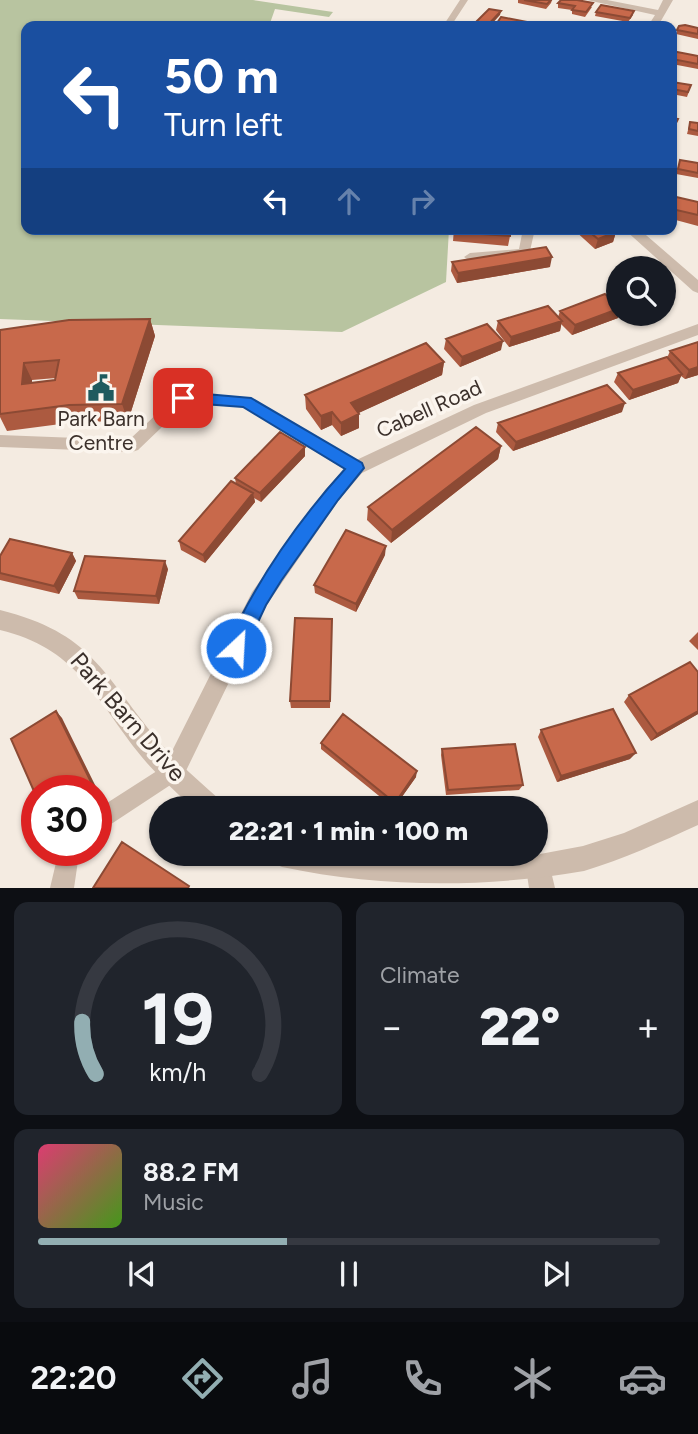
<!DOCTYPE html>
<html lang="en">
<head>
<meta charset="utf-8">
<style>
  body { margin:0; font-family:Figtree,sans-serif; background:#20242c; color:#f1f3f6; height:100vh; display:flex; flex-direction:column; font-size:26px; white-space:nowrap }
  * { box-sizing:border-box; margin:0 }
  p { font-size:23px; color:#9ea1a6 }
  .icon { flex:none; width:38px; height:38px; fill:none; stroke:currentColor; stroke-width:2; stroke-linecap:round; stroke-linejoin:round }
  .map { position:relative; height:888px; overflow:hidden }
  .sheet { display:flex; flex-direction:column; gap:14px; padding:14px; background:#0d0f14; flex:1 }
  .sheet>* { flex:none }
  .banner { position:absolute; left:21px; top:21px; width:656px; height:214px; border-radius:14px; box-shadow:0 2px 5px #0004; background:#1a4fa0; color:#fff; overflow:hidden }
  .tools { position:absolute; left:606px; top:256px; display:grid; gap:14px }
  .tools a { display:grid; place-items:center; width:70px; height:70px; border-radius:50%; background:#171b24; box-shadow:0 2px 5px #0004; font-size:35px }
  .speed { position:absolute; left:21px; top:775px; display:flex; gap:14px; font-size:35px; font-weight:700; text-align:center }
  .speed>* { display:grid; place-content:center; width:91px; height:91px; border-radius:50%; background:#171b24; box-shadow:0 2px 5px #0004; line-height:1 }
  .speed .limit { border:10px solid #d22; background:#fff; color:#111 }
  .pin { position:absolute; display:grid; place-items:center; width:60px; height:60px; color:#fff; margin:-30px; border-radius:14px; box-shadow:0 4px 10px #0006 }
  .me { position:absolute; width:77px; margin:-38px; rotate:25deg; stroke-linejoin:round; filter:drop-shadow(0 0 5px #0008) }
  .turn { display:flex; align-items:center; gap:24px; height:147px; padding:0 28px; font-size:32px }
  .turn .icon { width:91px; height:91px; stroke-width:2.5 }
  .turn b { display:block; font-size:49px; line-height:60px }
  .lanes { display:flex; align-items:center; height:66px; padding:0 28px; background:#0003; justify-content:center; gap:35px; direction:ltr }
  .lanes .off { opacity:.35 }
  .big { font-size:52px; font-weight:800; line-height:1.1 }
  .sheet .card { flex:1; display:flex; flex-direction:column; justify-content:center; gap:10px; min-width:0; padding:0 24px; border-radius:14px; background:#20242c }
  .sheet .dial { align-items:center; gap:0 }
  .dial svg { height:182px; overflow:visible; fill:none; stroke:#363941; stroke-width:7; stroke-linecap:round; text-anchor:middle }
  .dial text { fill:#f1f3f6; stroke:none }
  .song { display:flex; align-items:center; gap:21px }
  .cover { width:84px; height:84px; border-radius:10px; background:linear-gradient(135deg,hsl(340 70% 55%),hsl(100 70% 35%)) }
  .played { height:7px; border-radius:4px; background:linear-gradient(90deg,#92aeb2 40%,#363941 40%) }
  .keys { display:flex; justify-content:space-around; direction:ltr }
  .heat { display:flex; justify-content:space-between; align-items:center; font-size:38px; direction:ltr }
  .sheet .tiles { flex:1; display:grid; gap:14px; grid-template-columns:1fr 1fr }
  .card:last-child { grid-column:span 2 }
  .trip { position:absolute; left:149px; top:796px; width:399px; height:70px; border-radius:35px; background:#171b24; box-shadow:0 2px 5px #0004; font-weight:800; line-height:70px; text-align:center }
  .tabs { display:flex; height:112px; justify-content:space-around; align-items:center; background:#090b0e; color:#9ea1a6 }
  .tabs .icon { width:49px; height:49px }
  .tabs .on { color:#92aeb2 }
  .tabs b { font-size:32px; color:#f1f3f6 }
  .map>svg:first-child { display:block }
</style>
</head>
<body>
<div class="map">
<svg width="698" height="888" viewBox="0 0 698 888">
  <rect width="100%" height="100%" fill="#f4ebe1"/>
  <!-- green -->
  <path fill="#b8c4a0" d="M0 0H253L333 12 329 17 275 9 269 26H26V229H449L446 282 342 332 0 319Z"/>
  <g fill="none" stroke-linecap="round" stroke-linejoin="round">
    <!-- service -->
    <path fill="#cdbbac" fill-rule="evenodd" d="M460 0H468L451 26H443Z
      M523 229H535L529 255 470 261 464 257 470 253 519 249Z
      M183 392 251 398 362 463 364 468 362 473H350L243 407 186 404 138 450 132 452 0 447V435L129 440 178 394Z
      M174 760 181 764 185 771 181 778 96 834V810Z
      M59 850H84L78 861 74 888H50Z"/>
    <!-- minor -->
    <path fill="#cdbbac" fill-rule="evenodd" d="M587 0H607L658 10 663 0H673L658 26H648L655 15Z
      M624 229H639L698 280V293L693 291Z
      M698 324V335L486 413 362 473 339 500 266 606 182 779 174 783 166 779 162 771 166 763 252 592 325 490 350 463 474 405Z
      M539 855 548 859 555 888H529L526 868 530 859Z"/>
    <!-- tertiary -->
    <path fill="#cdbbac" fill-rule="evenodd" d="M0 610C92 633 102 673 157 739 175 761 198 780 219 799L222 808H193C174 790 153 772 137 751 93 694 75 648 0 630Z
      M698 800V825C661 842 623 859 584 871 486 888 380 888 282 867L273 863 269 854H340L411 863 497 862 583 846 624 833Z"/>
  </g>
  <!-- wall -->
  <path fill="#ac5a40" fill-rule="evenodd" d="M518 0H552L551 3 546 9 518 3Z
    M558 3 592 7 585 17 572 14V10L558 8Z
    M596 12 633 15 628 22 595 16Z
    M497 23 531 26H497Z
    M679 26 698 28V39L676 34Z
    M672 51 698 56V69L672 64Z
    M672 82 691 85 687 97 672 94Z
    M690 122 698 123V136L687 134Z
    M680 160 698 163V178L676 174Z
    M672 196 698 202V226L672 219Z
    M454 229 510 236 508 246 453 241Z
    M573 229H612L616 232 613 242 595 249Z
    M452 262 550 267 457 283 451 271Z
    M618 287V304L612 298 615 288Z
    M560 311 619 313 618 318 572 335 561 324 560 331 509 347 496 330 498 321 558 317Z
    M150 319 155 336 128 421 76 422 7 431 0 417V330ZM56 378 55 380 32 383V380Z
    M446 339 501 350 460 367 444 349Z
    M670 351 698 375 685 379 681 376 678 383 629 400 614 382 618 373 667 358Z
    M444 362 442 375 358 413 359 428 341 436 332 425 321 430 306 409 305 395Z
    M622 412 513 451 496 432 498 423Z
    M501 446 498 459 391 543 367 520 368 507Z
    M305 447V456L261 502 254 498 255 502 205 563 181 550 179 541 236 484 235 478Z
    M72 553 76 561 59 594 0 580V556Z
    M385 555 356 612 315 593 314 585Z
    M168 569 159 604 78 599 74 591Z
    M332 626 330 708H291L290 701Z
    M698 632V650L689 641Z
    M698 672V714L651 741 624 702 629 695Z
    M541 730 630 759 557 782 538 737Z
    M321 743 416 777 394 808 321 749Z
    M442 749 523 785 519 790 446 795 441 755Z"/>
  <!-- shaded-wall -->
  <path fill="#8c4a34" d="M501 11 500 15 490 26H487Z
    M616 232 613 242 595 249 598 239Z
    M552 257 550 267 457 283 458 273Z
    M673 291 669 300 663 302V294Z
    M618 309V313H619L618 318 572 335 575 325Z
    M150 319 155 336 128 421 122 404Z
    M562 321 560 331 509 347 511 337Z
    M503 341 501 350 460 367 462 357Z
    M444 362 442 375 350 417 351 403Z
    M24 363 32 380 30 401 22 384Z
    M698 367V375L685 379 689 370Z
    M682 374 678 383 629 400 633 390Z
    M625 403 622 412 513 451 516 442Z
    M332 412V425L321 430V416Z
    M359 414V428L341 436V423Z
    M501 446 498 459 391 543 392 530Z
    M305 447V456L261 502 260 493Z
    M253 493 255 502 205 563 203 555Z
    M386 546 385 555 356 612V604Z
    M72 553 76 561 59 594 54 586Z
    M165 561 168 569 159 604 156 596Z
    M56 711 62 718 97 789 95 791H81Z
    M698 711V714L651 741 657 734Z
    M636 753 630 759 557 782 561 776Z
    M417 771 416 777 394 808 395 803Z"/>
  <!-- building -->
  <path fill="#c8694b" stroke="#8c4a34" stroke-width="2" fill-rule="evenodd" d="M524 0H551L547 4Z
    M561 0H577L593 3 586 12 572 10 575 6 558 3Z
    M601 5 634 11 630 18 596 12Z
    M489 9 501 11 487 26 475 23Z
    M501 17 532 23 530 26H514L497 23Z
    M685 25 698 28V34L677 30 679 26Z
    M672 51 698 56V64L672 59Z
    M672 82 691 85 688 92 672 89Z
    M672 118 678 119 674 127 672 126Z
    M690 122 698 123V131L689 129Z
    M680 160 698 163V173L678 169Z
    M672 196 698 202V215L672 209Z
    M454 229H510V236L454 232Z
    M586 229H612L616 232 598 239Z
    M546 247 552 257 458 273 452 262Z
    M663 282 673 291 663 294Z
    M605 294 618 305V309L575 325 560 311Z
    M548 306 562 321 511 337 498 321Z
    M150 319 122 404 69 405 0 414V330L69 320ZM59 360 55 380 22 384 24 363Z
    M487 324 503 341 462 357 446 339Z
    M698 342V367L689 370 670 351Z
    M426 343 444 362 351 403 359 414 341 423 332 412 321 416 305 395Z
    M667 357 682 374 633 390 618 373Z
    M607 385 625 403 516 442 498 423Z
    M476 427 501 446 392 530 368 507Z
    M280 432 305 447 260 493 235 478Z
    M231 481 253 493 203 555 179 541Z
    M346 530 386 546 356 604 314 585Z
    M10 539 72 553 54 586 0 573V556Z
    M85 556 165 561 156 596 74 591Z
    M295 618 332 619 330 701H290Z
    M690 662 698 672V711L657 734 629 695Z
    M613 709 636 753 561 776 541 730Z
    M56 711 92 784 81 791H37V798L11 739Z
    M343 714 417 771 395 803 321 743Z
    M515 744 523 785 448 790 442 749Z
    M122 842 189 886 188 888H93Z"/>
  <!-- route -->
  <path fill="#1a73e8" stroke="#114b97" stroke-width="2" d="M183 392 251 398 362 463 364 468 338 500 281 581 266 605 243 654 236 657 229 654 226 648C255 583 297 522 345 469L243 407 177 402 175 398Z"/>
  <!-- icons -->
  <defs>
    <symbol id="civic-bare" viewBox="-9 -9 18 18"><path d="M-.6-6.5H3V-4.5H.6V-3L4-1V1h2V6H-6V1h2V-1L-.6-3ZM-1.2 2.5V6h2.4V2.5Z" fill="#1f5a5e" stroke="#fbf5ee" stroke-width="2.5" paint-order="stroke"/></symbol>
  </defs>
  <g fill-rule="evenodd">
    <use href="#civic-bare" x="82" y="369" width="38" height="38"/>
  </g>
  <g text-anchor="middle" stroke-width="7" stroke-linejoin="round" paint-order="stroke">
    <!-- street labels -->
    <g font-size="21" fill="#3b302b" stroke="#fbf5ee">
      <text transform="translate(429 409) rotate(-24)" y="7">Cabell Road</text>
    </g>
    <!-- poi labels -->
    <g font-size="21" fill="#3b302b" stroke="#fbf5ee">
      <text x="101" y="426">Park Barn<tspan x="101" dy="24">Centre</tspan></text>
    </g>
    <!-- near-street labels -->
    <g font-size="24" fill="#3b302b" stroke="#fbf5ee">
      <text transform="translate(128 717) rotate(49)" y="8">Park Barn Drive</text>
    </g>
  </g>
</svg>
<div class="tools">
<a><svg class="icon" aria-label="search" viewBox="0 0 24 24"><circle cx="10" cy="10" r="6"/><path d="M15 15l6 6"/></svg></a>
</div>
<div class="speed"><div class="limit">30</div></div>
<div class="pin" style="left:183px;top:398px;background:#d93025"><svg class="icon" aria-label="arrive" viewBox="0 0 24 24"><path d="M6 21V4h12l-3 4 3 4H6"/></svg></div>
<svg class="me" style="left:236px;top:648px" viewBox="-20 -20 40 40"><circle r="17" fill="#1a73e8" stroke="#fff" stroke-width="3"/><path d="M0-11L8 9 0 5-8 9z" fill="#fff"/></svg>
<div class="trip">22:21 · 1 min · 100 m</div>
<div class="banner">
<div class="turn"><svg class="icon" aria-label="left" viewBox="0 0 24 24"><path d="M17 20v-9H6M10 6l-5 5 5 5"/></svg><div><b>50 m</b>Turn left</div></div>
<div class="lanes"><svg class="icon" aria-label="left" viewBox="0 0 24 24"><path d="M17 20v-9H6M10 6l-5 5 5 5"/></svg><svg class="icon off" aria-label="ahead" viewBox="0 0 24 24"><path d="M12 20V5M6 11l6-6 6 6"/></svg><svg class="icon off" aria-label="right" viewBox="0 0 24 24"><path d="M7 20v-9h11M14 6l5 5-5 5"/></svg></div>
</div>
</div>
<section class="sheet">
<div class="tiles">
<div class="card dial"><svg viewBox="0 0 100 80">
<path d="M14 69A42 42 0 1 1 86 69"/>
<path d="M14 69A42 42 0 0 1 8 46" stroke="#92aeb2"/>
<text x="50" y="56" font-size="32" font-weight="700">19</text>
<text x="50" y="72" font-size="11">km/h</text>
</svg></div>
<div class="card"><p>Climate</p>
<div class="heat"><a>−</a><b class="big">22°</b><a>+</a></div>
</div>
<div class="card">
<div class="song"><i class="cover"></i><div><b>88.2 FM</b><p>Music</p></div></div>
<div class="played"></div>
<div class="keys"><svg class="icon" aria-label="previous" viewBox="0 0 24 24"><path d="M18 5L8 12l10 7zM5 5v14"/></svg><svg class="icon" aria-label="pause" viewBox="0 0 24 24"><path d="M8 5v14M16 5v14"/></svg><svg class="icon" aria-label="next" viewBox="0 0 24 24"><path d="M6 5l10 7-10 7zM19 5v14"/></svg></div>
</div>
</div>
</section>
<nav class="tabs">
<b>22:20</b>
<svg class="icon on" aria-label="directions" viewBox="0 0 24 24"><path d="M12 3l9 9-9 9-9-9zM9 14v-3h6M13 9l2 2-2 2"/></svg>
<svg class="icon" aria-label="music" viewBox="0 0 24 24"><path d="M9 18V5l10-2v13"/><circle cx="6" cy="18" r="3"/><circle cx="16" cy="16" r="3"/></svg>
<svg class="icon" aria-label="phone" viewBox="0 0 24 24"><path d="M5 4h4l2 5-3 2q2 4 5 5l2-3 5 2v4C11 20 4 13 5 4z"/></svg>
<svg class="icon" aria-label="climate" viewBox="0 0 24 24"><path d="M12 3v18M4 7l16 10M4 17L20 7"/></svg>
<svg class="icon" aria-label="car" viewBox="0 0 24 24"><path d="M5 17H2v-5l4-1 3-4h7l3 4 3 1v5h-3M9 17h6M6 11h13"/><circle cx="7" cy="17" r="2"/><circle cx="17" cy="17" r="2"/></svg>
</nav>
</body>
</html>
